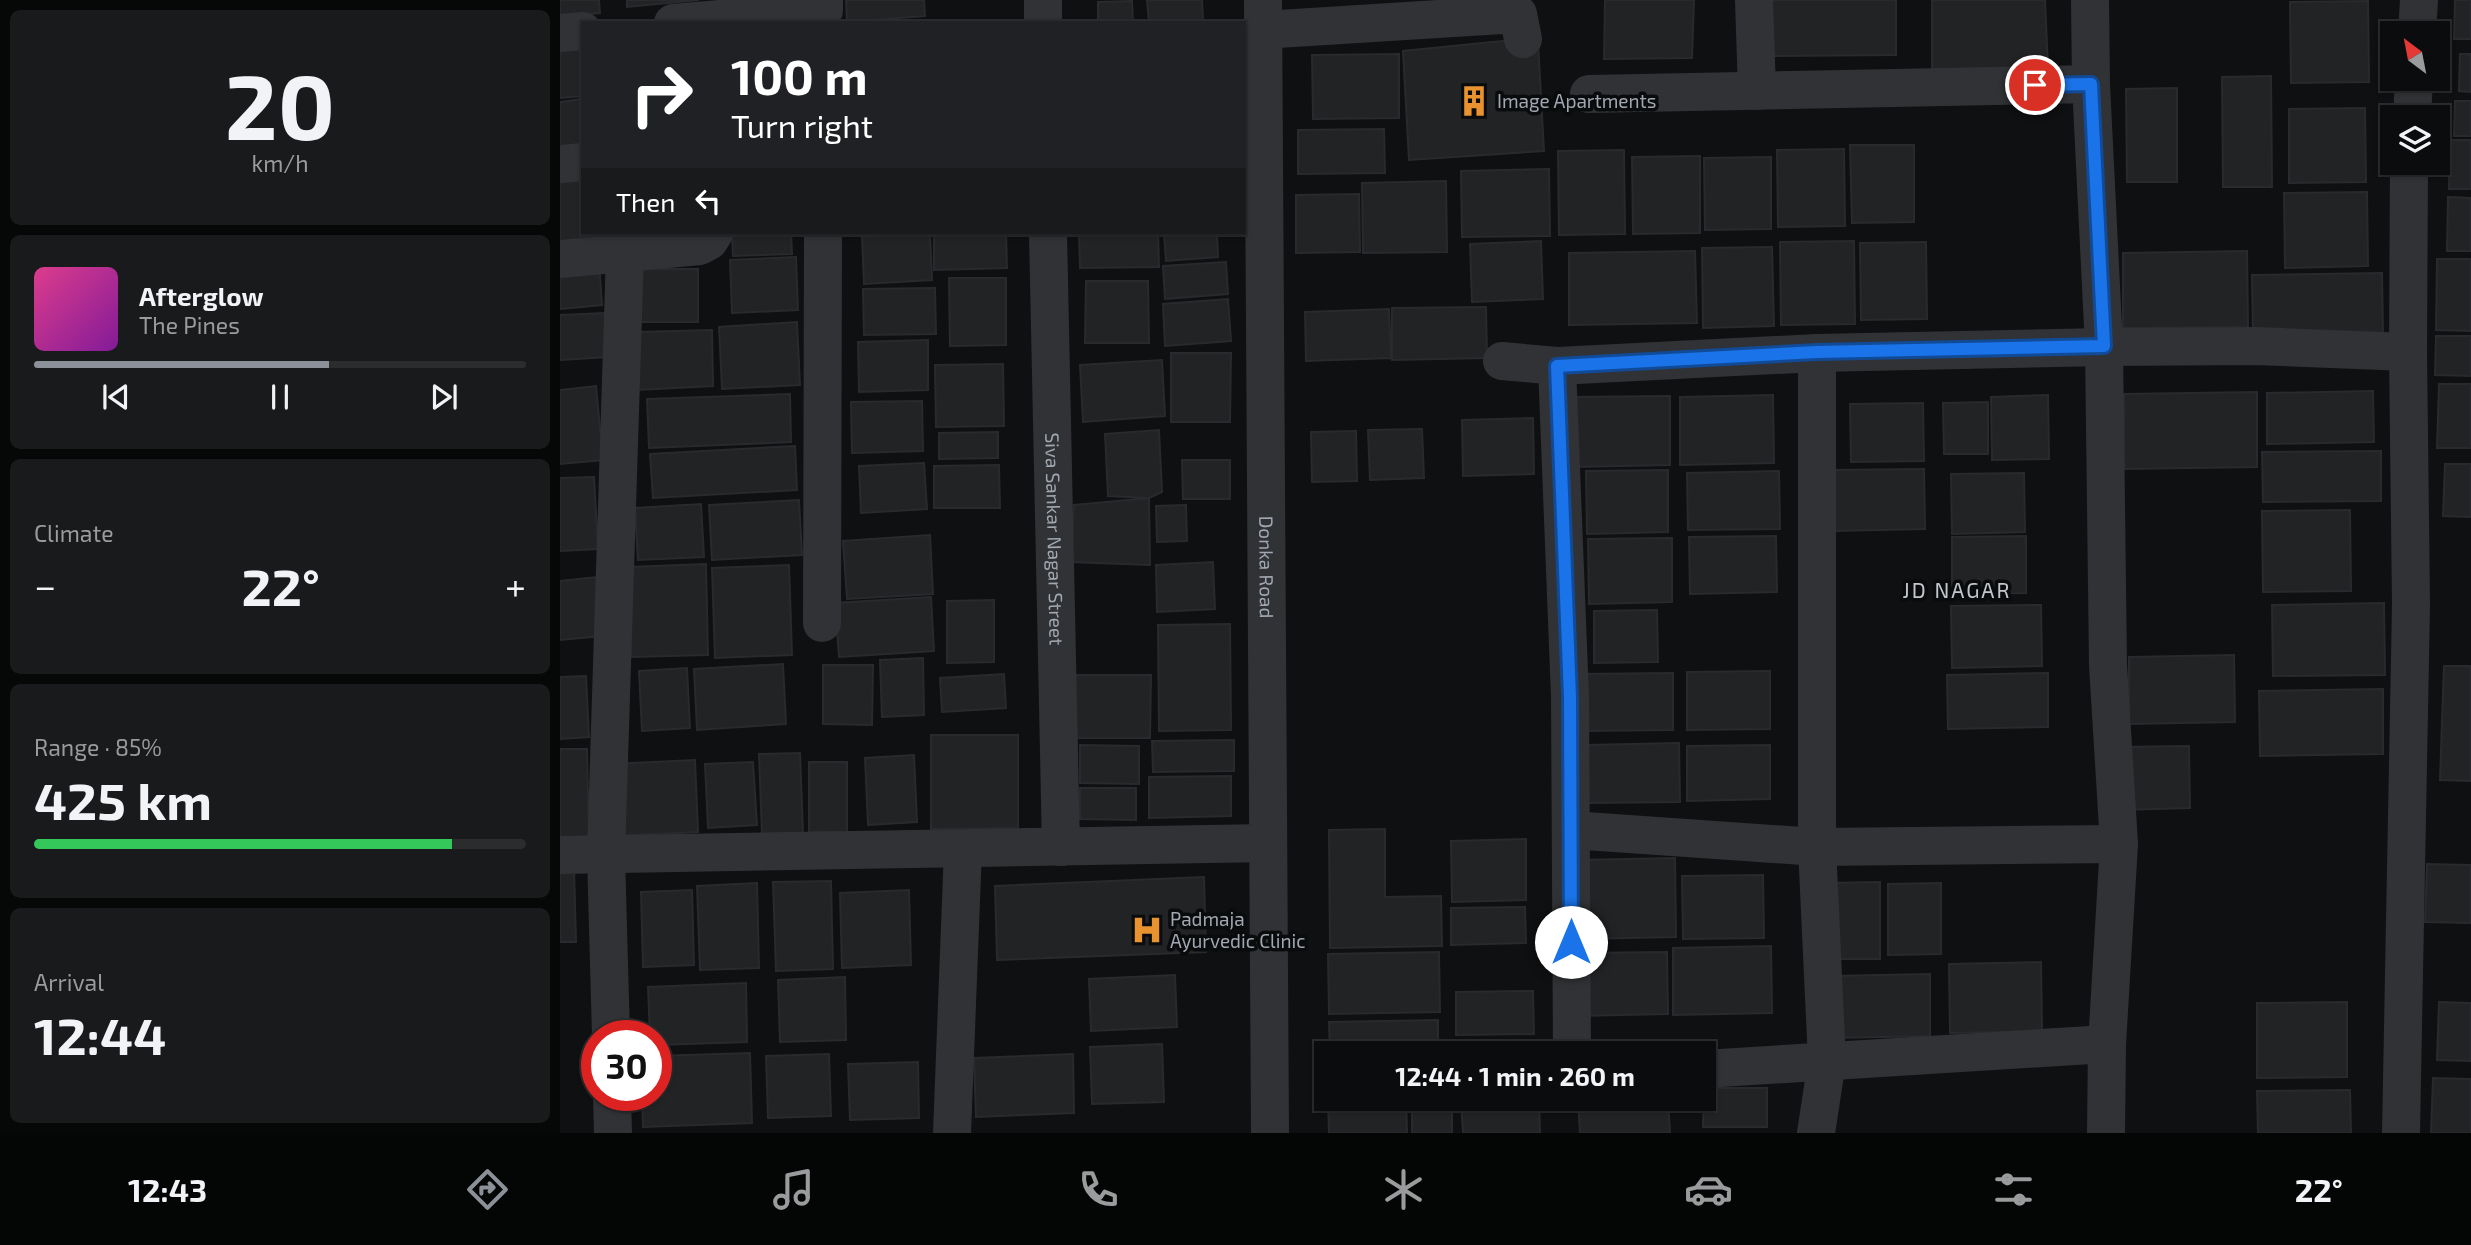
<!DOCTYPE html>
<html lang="en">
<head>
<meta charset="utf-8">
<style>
  body { margin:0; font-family:"Exo 2",sans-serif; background:#191a1b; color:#f1f3f6; height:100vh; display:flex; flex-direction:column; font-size:26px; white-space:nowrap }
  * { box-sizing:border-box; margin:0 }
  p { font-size:23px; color:#9a9b9d }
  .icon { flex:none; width:38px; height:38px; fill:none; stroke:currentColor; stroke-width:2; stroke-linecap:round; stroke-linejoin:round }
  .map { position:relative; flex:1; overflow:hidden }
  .panel { display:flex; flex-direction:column; gap:10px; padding:10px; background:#060707; width:560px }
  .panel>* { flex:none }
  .top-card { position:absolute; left:21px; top:21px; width:665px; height:214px; border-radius:0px; box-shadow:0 2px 5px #0004,0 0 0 2px #2b2c2e; background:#202124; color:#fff; overflow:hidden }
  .needle { width:46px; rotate:328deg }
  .buttons { position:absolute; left:1820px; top:21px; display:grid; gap:14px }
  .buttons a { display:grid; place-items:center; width:70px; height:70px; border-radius:0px; background:#0b0c0d; box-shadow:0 2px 5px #0004,0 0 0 2px #2b2c2e; font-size:35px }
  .speed { position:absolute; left:21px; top:1020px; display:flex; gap:14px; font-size:35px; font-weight:700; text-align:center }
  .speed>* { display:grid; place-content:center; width:91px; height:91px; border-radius:50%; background:#0b0c0d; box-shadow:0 2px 5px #0004,0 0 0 2px #2b2c2e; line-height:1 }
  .speed .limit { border:10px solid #d22; background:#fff; color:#111 }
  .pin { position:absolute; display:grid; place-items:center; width:60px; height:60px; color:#fff; margin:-30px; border:4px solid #fff; border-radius:50%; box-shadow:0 2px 7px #0007 }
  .me { position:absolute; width:77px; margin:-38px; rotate:0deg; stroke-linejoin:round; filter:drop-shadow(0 0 5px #0008) }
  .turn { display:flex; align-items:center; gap:24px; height:147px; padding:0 35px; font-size:32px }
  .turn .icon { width:91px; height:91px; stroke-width:2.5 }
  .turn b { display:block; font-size:49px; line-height:60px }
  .then { display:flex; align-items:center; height:66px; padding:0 35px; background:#0003; gap:14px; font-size:26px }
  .big { font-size:52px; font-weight:700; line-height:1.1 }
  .panel .tile { flex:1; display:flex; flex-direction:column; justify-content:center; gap:10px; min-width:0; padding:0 24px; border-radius:10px; background:#191a1b }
  .panel .dial { align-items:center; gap:0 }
  .dial b { font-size:91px; line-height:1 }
  .song { display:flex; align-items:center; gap:21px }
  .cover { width:84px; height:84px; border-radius:10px; background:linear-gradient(135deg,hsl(330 70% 55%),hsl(290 70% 35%)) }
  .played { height:7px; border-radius:4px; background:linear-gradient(90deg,#8c9099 60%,#2b2c2e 60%) }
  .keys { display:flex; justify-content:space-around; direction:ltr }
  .heat { display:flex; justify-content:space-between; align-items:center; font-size:38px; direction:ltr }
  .charge { height:10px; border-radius:5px; background:linear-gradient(90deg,#34c759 85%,#2b2c2e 0) }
  .trip { position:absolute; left:754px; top:1041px; width:402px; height:70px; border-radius:0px; background:#0b0c0d; box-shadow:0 2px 5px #0004,0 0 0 2px #2b2c2e; font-weight:700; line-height:70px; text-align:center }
  .tabs { display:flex; height:112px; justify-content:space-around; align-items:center; background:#040505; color:#9a9b9d }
  .tabs .icon { width:49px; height:49px }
  .tabs .on { color:#8c9099 }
  .tabs b { font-size:32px; color:#f1f3f6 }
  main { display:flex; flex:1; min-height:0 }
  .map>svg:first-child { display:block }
</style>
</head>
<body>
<main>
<section class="panel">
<div class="tile dial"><b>20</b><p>km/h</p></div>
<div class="tile">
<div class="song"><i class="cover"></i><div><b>Afterglow</b><p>The Pines</p></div></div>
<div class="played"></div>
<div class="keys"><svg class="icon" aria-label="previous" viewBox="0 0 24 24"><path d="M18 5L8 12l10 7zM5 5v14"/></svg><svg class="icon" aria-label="pause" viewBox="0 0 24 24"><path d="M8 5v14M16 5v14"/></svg><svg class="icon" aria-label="next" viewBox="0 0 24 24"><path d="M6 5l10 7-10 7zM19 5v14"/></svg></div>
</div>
<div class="tile"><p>Climate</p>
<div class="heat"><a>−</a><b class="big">22°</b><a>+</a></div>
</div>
<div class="tile"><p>Range · 85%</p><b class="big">425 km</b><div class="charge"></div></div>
<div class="tile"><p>Arrival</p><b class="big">12:44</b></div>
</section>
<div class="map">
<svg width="1911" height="1133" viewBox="0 0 1911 1133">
  <rect width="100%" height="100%" fill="#0f1011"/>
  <!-- building -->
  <path fill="#222325" stroke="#292a2d" stroke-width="2" d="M0 0H39L40 13 0 17Z
    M67 0H139L67 7Z
    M286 0H364L365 16 287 22Z
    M587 0H642L643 21 589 23Z
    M1045 0H1134L1132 58 1044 59Z
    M1212 0H1336V55L1209 56Z
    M1372 0H1485L1488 68 1372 69Z
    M1895 0H1911V39H1894Z
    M572 1 573 23H538V2Z
    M1808 1 1809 82 1731 83 1730 2Z
    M23 36V96L0 98V39Z
    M963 39 978 42 984 151 849 160 843 51Z
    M839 54V118L753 119 752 55Z
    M1900 54H1911V92L1899 91Z
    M1711 76 1712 187H1663L1662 77Z
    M1617 88V182H1567L1566 89Z
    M23 99V152L0 154V102Z
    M1895 101H1911V136H1894Z
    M1805 108 1806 182 1729 183V109Z
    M824 129 825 173 738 174V130Z
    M1890 140H1911V189H1889Z
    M1290 145H1354V222L1292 223Z
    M1284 149 1285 226 1218 227 1217 150Z
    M1064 150 1065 234 999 235 998 151Z
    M1140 156V233L1073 234 1072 157Z
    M1211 157V229L1145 230 1144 158Z
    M989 169 990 236 902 237 901 171Z
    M21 175 23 233H26L28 250 0 253V177Z
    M886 181 887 252 803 253 802 183Z
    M1807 192 1808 266 1725 268 1724 193Z
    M799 194 800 252 736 253V195Z
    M1888 197 1911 198V251H1887Z
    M172 233H231L232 254 173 256Z
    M374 233H446L447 268 374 270Z
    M519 233H598L599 267 520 268Z
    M604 233H657L658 257 606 261Z
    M370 234 372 280 304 284 302 237Z
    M981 241 983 299 912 302 910 244Z
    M1294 241 1295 324 1221 325 1220 242Z
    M1366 242 1367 319 1301 320 1300 243Z
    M1212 247 1214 326 1143 328 1142 248Z
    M1135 251 1137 323 1009 325V253Z
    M1687 251 1688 327 1563 328V253Z
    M236 257 238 310 172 313 170 260Z
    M1877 259H1911V331L1876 330Z
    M666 262 668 294 605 299 603 266Z
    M39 263 42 305 0 309V267Z
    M67 269H138V322H67Z
    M1822 273 1823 334 1693 336 1692 275Z
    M389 278H446V345L390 346Z
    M526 281H588L589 343H525Z
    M375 288 376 334 304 335 303 289Z
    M668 299 671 341 605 346 603 304Z
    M926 307 927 358 832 360V308Z
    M829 309 831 358 746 361 745 312Z
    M45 313 48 357 0 360V315Z
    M237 322 240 385 162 389 159 327Z
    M152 330 153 386 77 390 75 332Z
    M1876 336H1911V376L1875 375Z
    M368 340V390L299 392 298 342Z
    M611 353H671L670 422H611Z
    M602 360 605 416 523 422 520 365Z
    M443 364 444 426 376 427 375 365Z
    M1879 384H1911V448H1877Z
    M36 386 43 460 0 464V390Z
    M1813 391 1814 442 1707 444V393Z
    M1697 392V467L1564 469V394Z
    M230 394 231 442 89 448 87 399Z
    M1213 395 1214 463 1120 465V397Z
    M1488 395 1489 459 1432 460 1431 397Z
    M1110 396V465L1011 467 1010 397Z
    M362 401 363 451 292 453 291 402Z
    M1428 402V454H1384L1383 403Z
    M1363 403 1364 461 1291 462 1290 404Z
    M973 418 974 474 903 476 902 420Z
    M862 429 864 478 810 480 808 430Z
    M599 430 602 492 589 498 548 496 545 434Z
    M796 431 797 481 752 482 751 432Z
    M438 432V458L379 459V433Z
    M235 446 237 490 93 498 90 454Z
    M1821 451V501L1703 502 1702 452Z
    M622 460H670V499H623Z
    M364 463 367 509 301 513 299 466Z
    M1885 464H1911V517L1883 516Z
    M439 465 440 508H374V466Z
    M1364 469 1365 529 1273 531 1272 470Z
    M1108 470V532L1027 534 1026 471Z
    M1219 471 1220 529 1128 530 1127 473Z
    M1464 473 1465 532 1392 534 1391 474Z
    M34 477 38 549 0 551V478Z
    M589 498 590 565 511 562 514 505Z
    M239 500 242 555 152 560 149 505Z
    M141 504 144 557 78 560 75 508Z
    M626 505 627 541 597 542 596 506Z
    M1790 510 1791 591 1703 592 1702 511Z
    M370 535 373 594 287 599 283 541Z
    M1216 536 1217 592 1130 594 1129 537Z
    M1466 536V593L1392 594V537Z
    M1112 538V602L1029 604 1028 539Z
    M653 562 655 609 597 612 596 565Z
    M146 564 148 655 71 657 69 567Z
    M229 565 232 655 155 658 152 568Z
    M37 577 42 636 0 640V581Z
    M371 597 374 651 279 657 275 603Z
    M434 600V662L387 663V601Z
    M1824 603 1825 675 1713 676 1712 605Z
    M1481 605 1482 666 1392 668 1391 606Z
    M1097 610 1098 662 1034 663V611Z
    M670 624 671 730 599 731 598 625Z
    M1674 655 1675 722 1569 724V657Z
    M363 658 364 715 322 717 320 660Z
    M223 664 226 724 137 730 134 669Z
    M263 665H313L312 725 263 724Z
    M1884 666H1911V781L1880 780Z
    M127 668 130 728 82 731 79 671Z
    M1210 671V729L1127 730V672Z
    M1113 673V730L1021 731 1020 674Z
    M1488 673V727L1388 729 1387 675Z
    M444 674 446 708 382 712 380 678Z
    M508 675H591L590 738H508Z
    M26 676 29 737 0 739V677Z
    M1823 689V754L1700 756 1699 691Z
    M371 735H458V828L371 829Z
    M674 740V771L593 772 592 741Z
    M1119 743 1120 802 1026 803 1025 745Z
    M520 745 579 746V784L520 783Z
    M1210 745V799L1127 801V746Z
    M1629 746 1630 808 1559 810 1558 747Z
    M0 749H27L29 842 0 843Z
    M240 753 243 833 202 834 199 754Z
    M354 755 357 822 308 825 305 758Z
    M135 760 138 832 54 836 51 764Z
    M193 762 197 825 148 828 145 764Z
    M249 762H287V832H249Z
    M671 776V816L589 818V777Z
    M520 788H576V820L520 819Z
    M825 829V897L881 896 882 946 770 948 769 830Z
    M966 839V900L892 902 891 841Z
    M1115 858 1116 937 1018 939 1017 860Z
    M1867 864 1911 865V923L1865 922Z
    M0 869H14L16 942H0Z
    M1203 875 1204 938 1123 939 1122 876Z
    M644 877 646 952 437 960 435 886Z
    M271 881 273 969 216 971 213 882Z
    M1320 882V959H1267L1265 883Z
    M197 883 199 968 140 970 137 886Z
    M1381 883V954L1328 955V884Z
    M132 890 134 965 83 967 81 892Z
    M349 890 351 965 282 968 280 893Z
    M965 907 966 943 891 945V908Z
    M1211 946 1212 1013 1113 1015V948Z
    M879 952 880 1012 769 1014 768 954Z
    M1107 952 1108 1014 1015 1016 1014 953Z
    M1481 962 1482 1031 1390 1033 1389 964Z
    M1370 974V1036L1272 1038 1271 976Z
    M615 975 617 1027 531 1031 529 979Z
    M285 977 286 1040 220 1042 218 980Z
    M186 983 187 1042 96 1045V1036H90L88 987Z
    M973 991 974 1034 896 1035V992Z
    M1787 1002V1077L1697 1078V1003Z
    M1879 1002 1911 1003V1061L1877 1060Z
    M878 1020V1054H770L769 1022Z
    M602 1044 604 1102 532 1104 530 1047Z
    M190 1053 192 1123 83 1127 82 1096H96V1056Z
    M269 1054 271 1116 208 1118 206 1056Z
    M513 1054 514 1113 416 1117 414 1058Z
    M358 1062 359 1118 290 1120 288 1064Z
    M1873 1078 1911 1079V1133H1871Z
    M1144 1088H1207V1127H1143Z
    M1790 1090 1791 1133H1698L1697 1091Z
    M768 1099H846L847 1133H769Z
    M852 1099H892V1133H852Z
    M901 1099H979L980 1133H903Z
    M1018 1099H1108L1110 1133H1020Z"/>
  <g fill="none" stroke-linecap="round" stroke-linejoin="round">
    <!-- minor -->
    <g stroke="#313235" stroke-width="38">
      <path d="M483 0V23"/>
      <path id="s1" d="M703 0 710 1133"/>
      <path d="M1194 0 1197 91"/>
      <path d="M1530 0 1531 84 1544 347 1548 665 1559 844"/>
      <path d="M113 23 264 10V0"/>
      <path d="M703 30 958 14 963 39"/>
      <path d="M0 33 23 31"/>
      <path d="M1857 33 1859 0"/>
      <path d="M1029 94 1531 84"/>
      <path d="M1852 117 1854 79"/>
      <path d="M0 164 23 162"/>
      <path id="s2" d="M488 233 501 847"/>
      <path d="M0 259 140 246 149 241 154 233"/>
      <path d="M942 361 997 366 1257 353 1544 347 1696 346 1848 352"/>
      <path d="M997 366 1010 697 1012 1054"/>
      <path d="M262 623 263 233"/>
      <path d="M1011 830 1257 847 1559 844 1547 1044 1546 1133"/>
      <path d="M0 855 708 843"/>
      <path d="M51 1036 46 855 65 253"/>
      <path d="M1144 1069 1547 1044"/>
      <path d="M52 1096 53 1133"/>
      <path d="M392 1133 403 849"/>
      <path d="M1256 1133 1267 1061 1257 847V353"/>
      <path d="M1841 1133 1851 605 1848 352 1849 163"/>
    </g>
  </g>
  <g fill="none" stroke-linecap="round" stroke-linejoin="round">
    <defs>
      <path id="route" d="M1011 942 1010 697 997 366 1257 352 1544 346 1531 84 1475 85"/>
    </defs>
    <!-- route casing -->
    <use href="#route" stroke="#114b97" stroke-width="18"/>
    <!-- route -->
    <use href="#route" stroke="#1a73e8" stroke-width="12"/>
  </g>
  <!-- icons -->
  <defs>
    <symbol id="building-bare" viewBox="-9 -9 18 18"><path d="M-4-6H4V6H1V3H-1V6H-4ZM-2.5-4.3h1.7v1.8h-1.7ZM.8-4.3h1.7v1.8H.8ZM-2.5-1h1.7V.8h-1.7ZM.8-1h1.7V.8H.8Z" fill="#e89330" stroke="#0a0b0c" stroke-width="2.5" paint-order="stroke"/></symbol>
    <symbol id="hospital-bare" viewBox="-9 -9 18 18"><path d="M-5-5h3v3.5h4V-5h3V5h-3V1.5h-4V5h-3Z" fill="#e89330" stroke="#0a0b0c" stroke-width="2.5" paint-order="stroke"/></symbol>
  </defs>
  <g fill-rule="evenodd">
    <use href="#building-bare" x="892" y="79" width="44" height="44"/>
    <use href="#hospital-bare" x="565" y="908" width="44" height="44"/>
  </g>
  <g text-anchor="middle" stroke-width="7" stroke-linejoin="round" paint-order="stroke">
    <!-- poi labels -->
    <g font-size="19" fill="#a1a8b1" stroke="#0a0b0c" text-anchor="start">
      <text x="937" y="108">Image Apartments</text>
      <text x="610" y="926">Padmaja<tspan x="610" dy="22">Ayurvedic Clinic</tspan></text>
    </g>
    <!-- street labels -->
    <g font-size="19" fill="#a1a8b1" stroke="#0a0b0c">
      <text dy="7" stroke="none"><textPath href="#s2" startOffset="306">Siva Sankar Nagar Street</textPath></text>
      <text dy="7" stroke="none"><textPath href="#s1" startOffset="567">Donka Road</textPath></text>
    </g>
    <!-- neighbourhood labels -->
    <g font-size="21" letter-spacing="2" fill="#c2c6cd" stroke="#0a0b0c">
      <text x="1397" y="598">JD NAGAR</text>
    </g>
  </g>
</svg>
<div class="buttons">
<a><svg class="needle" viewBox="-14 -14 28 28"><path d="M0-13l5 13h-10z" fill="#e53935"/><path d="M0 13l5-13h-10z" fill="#9a9b9d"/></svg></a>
<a><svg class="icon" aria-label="layers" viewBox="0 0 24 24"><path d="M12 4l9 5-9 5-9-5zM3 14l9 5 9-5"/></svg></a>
</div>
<div class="speed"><div class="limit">30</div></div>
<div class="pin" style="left:1475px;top:85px;background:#d93025"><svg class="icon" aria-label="arrive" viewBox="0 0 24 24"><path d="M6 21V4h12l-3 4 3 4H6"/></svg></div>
<svg class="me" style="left:1011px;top:942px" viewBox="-20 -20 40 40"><circle r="19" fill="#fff"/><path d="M0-13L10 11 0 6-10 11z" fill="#1a73e8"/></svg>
<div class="trip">12:44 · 1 min · 260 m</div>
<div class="top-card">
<div class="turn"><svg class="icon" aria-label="right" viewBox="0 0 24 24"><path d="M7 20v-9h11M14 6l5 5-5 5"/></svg><div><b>100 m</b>Turn right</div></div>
<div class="then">Then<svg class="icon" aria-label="left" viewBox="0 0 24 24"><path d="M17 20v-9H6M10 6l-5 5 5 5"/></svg></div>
</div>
</div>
</main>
<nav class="tabs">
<b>12:43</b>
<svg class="icon on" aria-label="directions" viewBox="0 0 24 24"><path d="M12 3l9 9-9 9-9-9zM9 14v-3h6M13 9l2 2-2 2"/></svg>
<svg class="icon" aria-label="music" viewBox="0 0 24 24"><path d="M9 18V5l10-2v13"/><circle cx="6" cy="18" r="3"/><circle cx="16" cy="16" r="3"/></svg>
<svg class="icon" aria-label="phone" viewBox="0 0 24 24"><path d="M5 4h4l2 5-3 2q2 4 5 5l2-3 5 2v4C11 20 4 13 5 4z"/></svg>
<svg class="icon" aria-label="climate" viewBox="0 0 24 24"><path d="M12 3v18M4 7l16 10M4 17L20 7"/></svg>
<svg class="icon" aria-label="car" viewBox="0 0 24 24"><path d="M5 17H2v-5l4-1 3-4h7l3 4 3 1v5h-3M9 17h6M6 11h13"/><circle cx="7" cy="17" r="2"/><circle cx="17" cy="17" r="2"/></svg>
<svg class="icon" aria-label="filters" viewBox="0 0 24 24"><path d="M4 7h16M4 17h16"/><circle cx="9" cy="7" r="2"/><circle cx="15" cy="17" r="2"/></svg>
<b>22°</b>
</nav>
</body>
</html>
